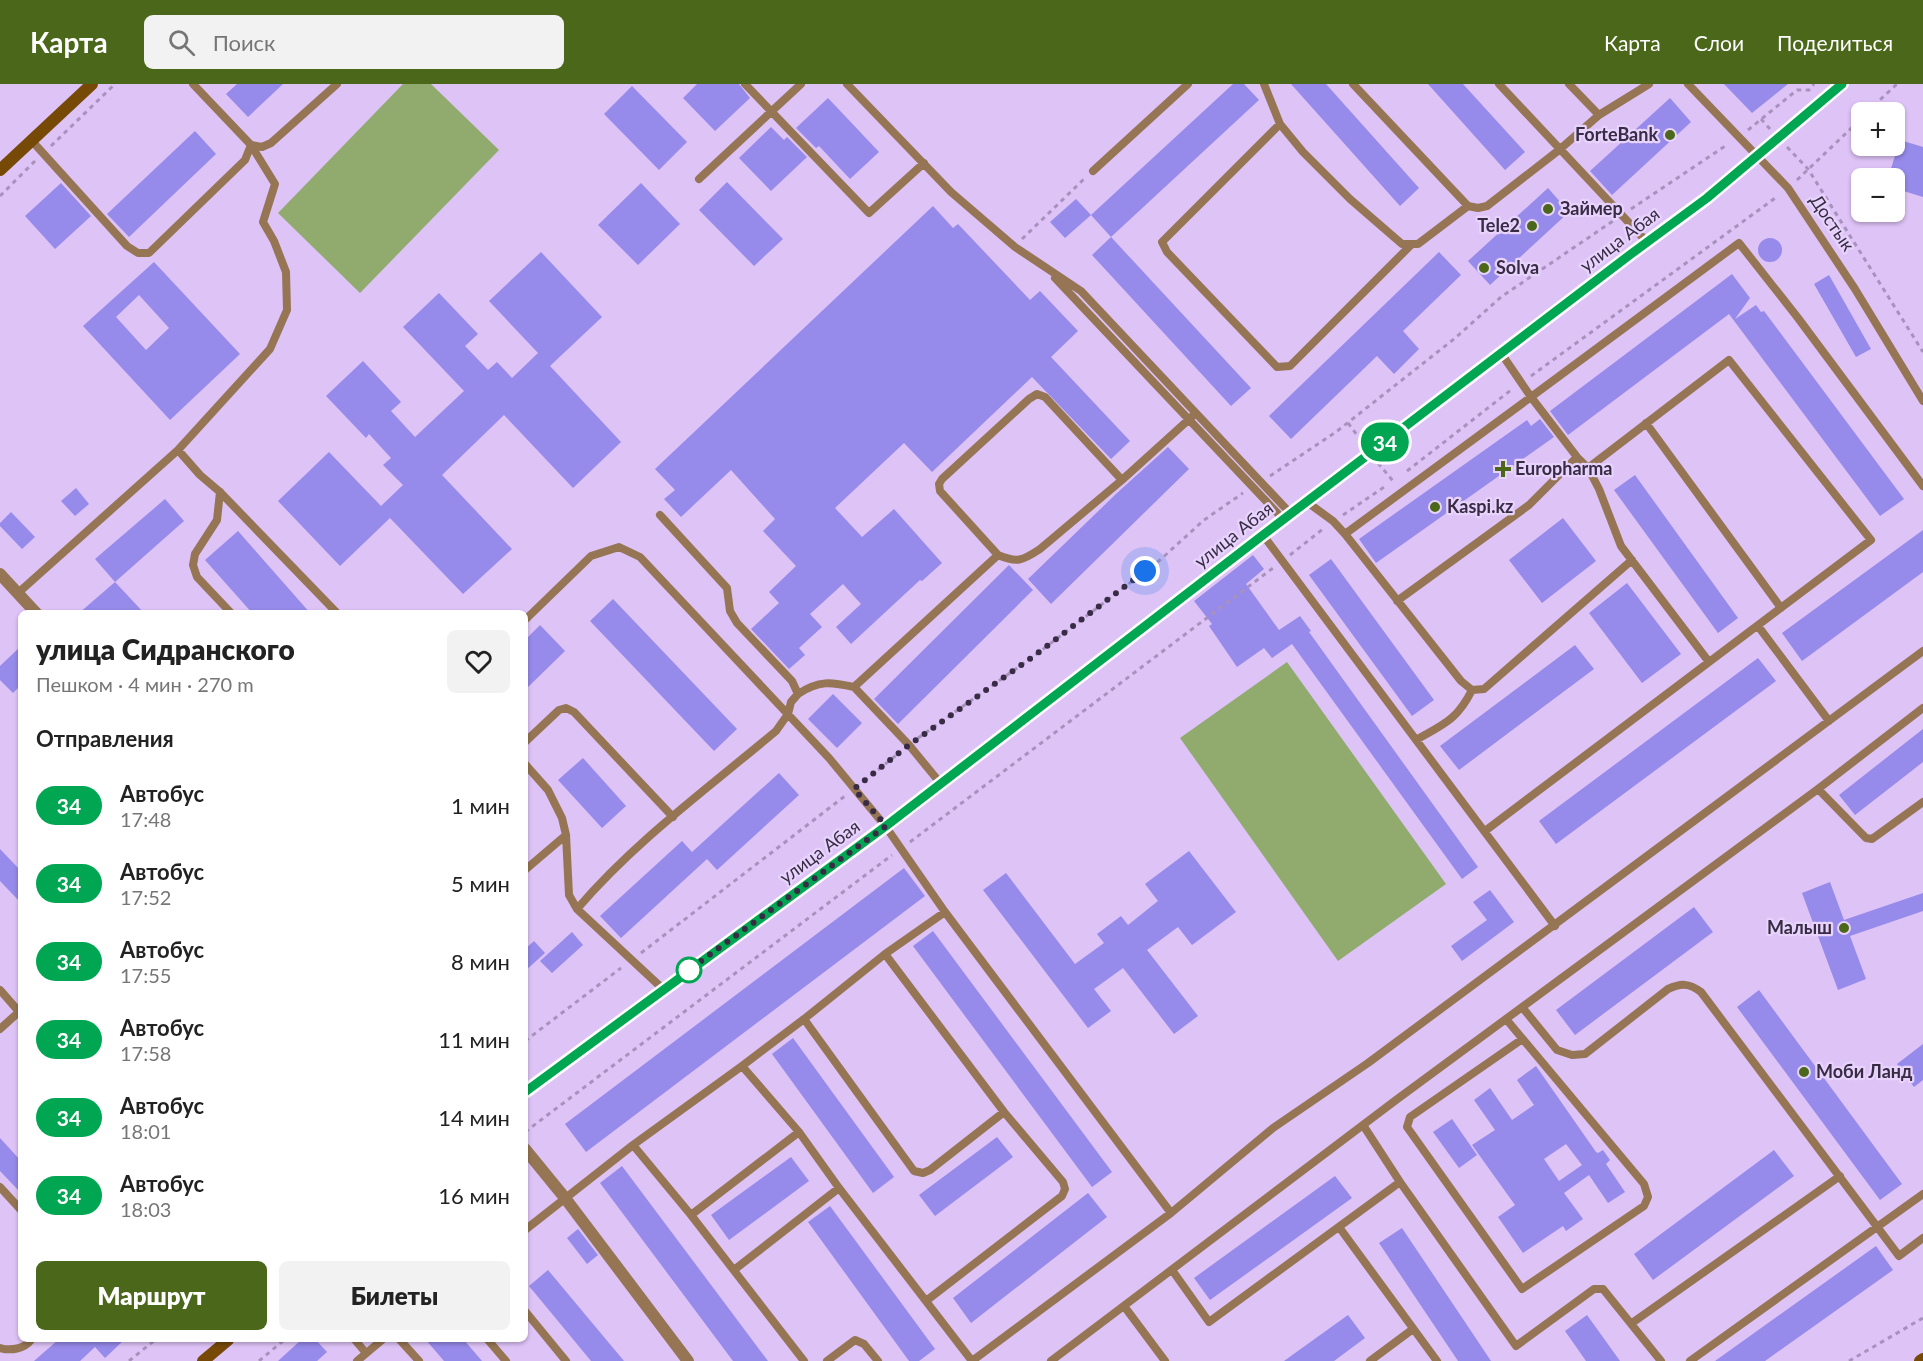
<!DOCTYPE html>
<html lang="ru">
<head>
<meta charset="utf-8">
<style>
	:root { --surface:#fff; --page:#f2f2f2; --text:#222; --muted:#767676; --accent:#4a671a }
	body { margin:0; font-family:Lato,sans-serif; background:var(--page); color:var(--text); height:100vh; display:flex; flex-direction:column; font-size:22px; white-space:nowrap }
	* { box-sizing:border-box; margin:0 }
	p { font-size:20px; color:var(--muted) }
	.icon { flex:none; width:33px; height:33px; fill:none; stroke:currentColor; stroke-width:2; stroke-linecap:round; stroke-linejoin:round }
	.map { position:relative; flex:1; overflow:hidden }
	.side { position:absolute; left:18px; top:526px; width:510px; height:732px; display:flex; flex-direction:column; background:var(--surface); border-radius:9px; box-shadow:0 2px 4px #0004 }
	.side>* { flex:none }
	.badge { padding:0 12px; border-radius:20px; font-size:21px; line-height:39px }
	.buttons { position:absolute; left:1851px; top:18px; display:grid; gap:12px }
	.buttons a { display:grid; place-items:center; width:54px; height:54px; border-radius:9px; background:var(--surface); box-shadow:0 2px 4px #0004; font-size:30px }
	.you { position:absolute; width:30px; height:30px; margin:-15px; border:4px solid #fff; border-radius:50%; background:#1a73e8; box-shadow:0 0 0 9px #1a73e833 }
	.map>.badge { position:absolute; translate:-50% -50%; box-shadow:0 0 0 3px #fff }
	h2 { padding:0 18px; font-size:22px; line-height:54px }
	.round { display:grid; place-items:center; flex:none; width:63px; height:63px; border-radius:9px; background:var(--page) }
	.overview { display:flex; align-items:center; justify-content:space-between; height:102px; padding:0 18px }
	h1 { font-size:28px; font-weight:800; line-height:45px }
	.cta { display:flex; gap:12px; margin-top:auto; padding:12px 18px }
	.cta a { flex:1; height:69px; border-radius:9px; background:var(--accent); color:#fff; font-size:24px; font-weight:800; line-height:69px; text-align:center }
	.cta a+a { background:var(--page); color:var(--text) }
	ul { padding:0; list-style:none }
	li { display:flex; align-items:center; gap:18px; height:78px; padding:0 18px }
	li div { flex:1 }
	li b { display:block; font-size:22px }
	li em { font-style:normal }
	li .badge { min-width:66px; font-weight:700; text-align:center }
	header { display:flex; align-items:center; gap:36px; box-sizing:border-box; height:84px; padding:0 30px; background:var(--accent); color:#fff }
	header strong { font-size:28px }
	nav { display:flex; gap:33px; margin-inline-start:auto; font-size:21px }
	.search { width:420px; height:54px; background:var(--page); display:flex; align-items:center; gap:15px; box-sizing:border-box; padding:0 21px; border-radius:9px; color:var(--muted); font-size:22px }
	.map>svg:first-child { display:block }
	.green { fill:#90ab6d }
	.building { fill:#968aea; fill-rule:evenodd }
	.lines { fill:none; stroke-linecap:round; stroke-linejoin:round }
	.path { stroke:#a892bd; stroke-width:3; stroke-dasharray:4.5 4.5; stroke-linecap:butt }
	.lane { stroke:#957553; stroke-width:8 }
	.street { stroke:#957553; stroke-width:12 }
	.secondary { stroke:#764907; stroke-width:12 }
	.line-casing { stroke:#fff; stroke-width:14 }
	.line { stroke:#00a651; stroke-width:9 }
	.walk { stroke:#382b44; stroke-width:6; stroke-dasharray:0 10.8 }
	.poi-dot { fill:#4a671a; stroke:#e7d3fb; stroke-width:2 }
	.stop-dot { fill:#fff; stroke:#00a651; stroke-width:3 }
	.labels { text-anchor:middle; stroke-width:4.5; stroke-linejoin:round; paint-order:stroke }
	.poi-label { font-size:18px; font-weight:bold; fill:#382b44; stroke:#e7d3fb; text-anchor:start }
	.street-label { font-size:18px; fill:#382b44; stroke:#e7d3fb }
</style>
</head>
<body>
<header>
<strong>Карта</strong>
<div class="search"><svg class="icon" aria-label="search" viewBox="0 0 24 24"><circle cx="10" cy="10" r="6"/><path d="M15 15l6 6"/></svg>Поиск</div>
<nav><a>Карта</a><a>Слои</a><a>Поделиться</a></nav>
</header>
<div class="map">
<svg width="1923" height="1277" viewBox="0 0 1923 1277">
	<rect width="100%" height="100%" fill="#dec3f7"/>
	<path class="green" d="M 403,0 L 431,0 L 499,66 L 360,209 L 278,129 Z
		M 1287,578 L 1446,800 L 1338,877 L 1180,654 Z"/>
	<path class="building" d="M 237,0 L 283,0 L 248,33 L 226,10 Z
		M 697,0 L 739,0 L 750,14 L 715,47 L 683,14 Z
		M 1233,0 L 1244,0 L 1259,16 L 1111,153 L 1091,131 Z
		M 1291,0 L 1326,0 L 1419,104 L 1400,122 Z
		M 1428,0 L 1463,0 L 1525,68 L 1505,86 Z
		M 1724,0 L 1788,0 L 1752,29 Z
		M 632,2 L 687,58 L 659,86 L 604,30 Z
		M 828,14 L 879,68 L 850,95 L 819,62 L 816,64 L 796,44 Z
		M 1670,14 L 1691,38 L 1612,111 L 1590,87 Z
		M 771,43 L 784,56 L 787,53 L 807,73 L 771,107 L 739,74 Z
		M 195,47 L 216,70 L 129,153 L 107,130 Z
		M 1900,56 L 1923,63 L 1923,113 L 1894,104 L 1894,94 L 1888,94 Z
		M 727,98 L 783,155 L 754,182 L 699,126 Z
		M 61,99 L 91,132 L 55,165 L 25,132 Z
		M 641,99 L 680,140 L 638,181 L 598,141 Z
		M 1548,104 L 1569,128 L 1490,201 L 1468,177 Z
		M 1076,115 L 1091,131 L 1065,154 L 1050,138 Z
		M 933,122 L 953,144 L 958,140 L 1030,216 L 1040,207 L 1078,247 L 1051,273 L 1130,357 L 1111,375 L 1032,293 L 932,388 L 904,359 L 835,424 L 862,453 L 894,425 L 942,479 L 922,497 L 920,496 L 851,560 L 836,543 L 861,520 L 843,500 L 810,530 L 822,543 L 799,564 L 805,571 L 789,585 L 751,545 L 779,519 L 769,508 L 796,482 L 763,447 L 775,435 L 731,386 L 681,433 L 664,415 L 675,406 L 655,385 Z
		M 1111,153 L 1251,304 L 1231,322 L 1092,171 Z
		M1758 166a12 12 0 1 1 24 0a12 12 0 1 1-24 0Z
		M 541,168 L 602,233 L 550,282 L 621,358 L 573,404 L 504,331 L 442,391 L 512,465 L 463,510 L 390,434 L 340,482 L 278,417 L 329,368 L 381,422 L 403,401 L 383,381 L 391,374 L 369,350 L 366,354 L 326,312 L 363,277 L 401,318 L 391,327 L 415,353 L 464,307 L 403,243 L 439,209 L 478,250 L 465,262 L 488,286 L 497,278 L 512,294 L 538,269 L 489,217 Z
		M 1439,168 L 1461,191 L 1403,247 L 1419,265 L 1394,290 L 1377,272 L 1291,355 L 1269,332 Z
		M 154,178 L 240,270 L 170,336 L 83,242 ZM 139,211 L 169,244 L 146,266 L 116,233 Z
		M 1732,190 L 1750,214 L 1735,235 L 1756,221 L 1761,228 L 1764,227 L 1904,415 L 1880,432 L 1729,230 L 1568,351 L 1550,327 Z
		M 1829,191 L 1871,265 L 1856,273 L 1814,200 Z
		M 1540,335 L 1554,353 L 1376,479 L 1359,455 L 1527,336 L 1531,342 Z
		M 1168,363 L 1189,385 L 1051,520 L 1028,495 L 1117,409 Z
		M 1635,391 L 1738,534 L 1718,549 L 1614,406 Z
		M 76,404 L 89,420 L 75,432 L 61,417 Z
		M 165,415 L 184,437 L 115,498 L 95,475 Z
		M 11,428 L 35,453 L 22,465 L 0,442 L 0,439 Z
		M 1563,434 L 1596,477 L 1542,519 L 1509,476 Z
		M 1923,446 L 1923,488 L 1802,577 L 1782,549 Z
		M 238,447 L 311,530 L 253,530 L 205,476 Z
		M 1253,471 L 1264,485 L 1246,500 L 1279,546 L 1300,532 L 1311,547 L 1309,548 L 1478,783 L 1462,795 L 1292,560 L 1272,574 L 1264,564 L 1237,583 L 1209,542 L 1212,540 L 1194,517 Z
		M 1331,475 L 1434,616 L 1412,632 L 1309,491 Z
		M 1009,481 L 1033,506 L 898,640 L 874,615 Z
		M 115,498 L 145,530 L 78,530 Z
		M 1627,499 L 1681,570 L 1642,599 L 1589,529 Z
		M 613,515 L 737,645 L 714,667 L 590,537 Z
		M 540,541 L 565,567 L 525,606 L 525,556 Z
		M 1575,561 L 1594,585 L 1459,686 L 1440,662 Z
		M 21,562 L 21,601 L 13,609 L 0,596 L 0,582 Z
		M 1758,574 L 1776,597 L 1556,760 L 1539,737 Z
		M 833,610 L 862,639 L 837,664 L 808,635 Z
		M 1923,645 L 1923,678 L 1855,731 L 1839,711 Z
		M 583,674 L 626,722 L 602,744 L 558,696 Z
		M 779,689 L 799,711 L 717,786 L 707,775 L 621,854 L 600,832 L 682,757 L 692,768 Z
		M 0,765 L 21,787 L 21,819 L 0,797 Z
		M 1189,767 L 1236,828 L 1192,861 L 1178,843 L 1147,866 L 1198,932 L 1174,950 L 1123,884 L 1094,905 L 1111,927 L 1088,944 L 983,806 L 1006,789 L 1075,880 L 1104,859 L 1097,850 L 1121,832 L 1128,841 L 1158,817 L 1145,800 Z
		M 904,784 L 925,812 L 586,1068 L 565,1040 Z
		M 1830,798 L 1844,836 L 1923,809 L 1923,827 L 1850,852 L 1866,895 L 1838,906 L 1802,809 Z
		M 1490,806 L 1514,838 L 1462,877 L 1451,862 L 1487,836 L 1473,818 Z
		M 1694,823 L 1713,848 L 1575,951 L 1556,926 Z
		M 933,847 L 1112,1088 L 1092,1103 L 913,862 Z
		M 572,848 L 583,861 L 552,889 L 540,877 Z
		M 534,857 L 545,869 L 525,887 L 525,865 Z
		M 1759,906 L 1902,1100 L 1880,1116 L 1737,923 Z
		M 793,954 L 894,1093 L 873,1109 L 772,970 Z
		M 1923,960 L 1923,996 L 1914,1003 L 1897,980 Z
		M 1536,982 L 1596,1068 L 1598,1069 L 1603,1066 L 1610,1076 L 1606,1080 L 1625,1108 L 1608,1119 L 1589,1091 L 1564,1109 L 1583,1135 L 1566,1147 L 1563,1142 L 1523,1169 L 1498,1133 L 1515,1121 L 1472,1061 L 1495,1046 L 1474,1016 L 1490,1004 L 1512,1036 L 1534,1021 L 1517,996 ZM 1566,1060 L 1582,1081 L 1559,1097 L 1544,1075 Z
		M 1452,1035 L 1477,1071 L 1459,1084 L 1433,1048 Z
		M 997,1053 L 1013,1073 L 935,1132 L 919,1111 Z
		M 0,1054 L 21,1077 L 21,1109 L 0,1087 Z
		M 1774,1066 L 1794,1092 L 1653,1196 L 1634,1170 Z
		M 791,1073 L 809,1097 L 729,1156 L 711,1131 Z
		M 622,1082 L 768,1277 L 733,1277 L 600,1099 Z
		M 1335,1092 L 1352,1114 L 1210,1216 L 1194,1194 Z
		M 1088,1109 L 1107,1133 L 971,1239 L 953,1214 Z
		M 830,1122 L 935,1265 L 919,1277 L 909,1277 L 808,1138 Z
		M 1402,1144 L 1479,1259 L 1491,1277 L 1458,1277 L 1379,1159 Z
		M 578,1145 L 598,1171 L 587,1180 L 567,1154 Z
		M 1876,1162 L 1893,1186 L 1765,1277 L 1715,1277 Z
		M 548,1186 L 624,1277 L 591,1277 L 529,1202 Z
		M 1348,1231 L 1365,1254 L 1334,1277 L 1284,1277 Z
		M 1587,1231 L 1620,1277 L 1586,1277 L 1565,1247 Z
		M 58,1256 L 124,1256 L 105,1274 L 95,1263 L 80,1277 L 34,1277 Z
		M 301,1256 L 316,1256 L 327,1268 L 317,1277 L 278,1277 Z
		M 426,1256 L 464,1256 L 482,1277 L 444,1277 Z"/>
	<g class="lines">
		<path class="path" d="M 1867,28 L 1897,0
			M 1761,35 L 1770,45
			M 1748,46 L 1797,6 L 1809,6 L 1814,0
			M 51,62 L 115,0
			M 1787,63 L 1808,85 L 1923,268
			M 1797,96 L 1862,34
			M 0,112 L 35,77
			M 1631,125 L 1728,60
			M 1022,155 L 1084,95
			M 1531,292 L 1778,112
			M 1348,339 L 1363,359
			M 1378,379 L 1393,397 L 1395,396
			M 1407,387 L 1511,306
			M 1270,392 L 1336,348 L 1454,255 L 1501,213 L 1613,137
			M 1343,431 L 1387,401
			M 1290,471 L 1323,445
			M 918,654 L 1034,572 L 1160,476 L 1204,436 L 1243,409
			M 864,697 L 899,669
			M 910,758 L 1273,484
			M 641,869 L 845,712
			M 525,957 L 621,884
			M 525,1048 L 892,771
			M 129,1277 L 155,1256
			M 259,1277 L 284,1256
			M 1849,1277 L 1923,1234"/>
		<path class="lane" d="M 193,0 L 251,61 L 262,63 L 271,59 L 337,0
			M 745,0 L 869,129 L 924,79
			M 847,0 L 951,108 L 1015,163 L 1081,207 L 1291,430
			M 1264,0 L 1280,40 L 1303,68 L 1350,115 L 1402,160 L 1418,160 L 1468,122
			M 1353,0 L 1468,122 L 1478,124 L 1487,122 L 1559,66 L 1599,31 L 1649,0
			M 1499,0 L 1647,158
			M 1569,0 L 1599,31
			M 1688,0 L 1788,104 L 1855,205 L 1923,317
			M 1280,40 L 1162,158 L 1167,168 L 1277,283 L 1290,282 L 1411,161
			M 32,57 L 127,162 L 138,169 L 149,169 L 245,76 L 251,61 L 275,100 L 263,138 L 274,157 L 286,188 L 287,226 L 270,265 L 178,366
			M 1093,87 L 1188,0
			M 699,95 L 801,0
			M 1055,194 L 1283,435
			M 1501,269 L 1531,313 L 1739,159 L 1798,234 L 1923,402
			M 1646,339 L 1781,524
			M 220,408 L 217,436 L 195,470 L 193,481 L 197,493 L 232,530
			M 1307,418 L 1333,437 L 1345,450 L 1531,313 L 1577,373 L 1588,384 L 1599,405 L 1621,462 L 1709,578
			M 1345,450 L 1461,597 L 1472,606 L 1484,605 L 1632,476
			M 1263,451 L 1555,842
			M 998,471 L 940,407 L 939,400 L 942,395 L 1029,315 L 1037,310 L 1045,313 L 1122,396
			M 18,509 L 178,366 L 200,391 L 220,408 L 338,530
			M 1397,517 L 1529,421 L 1577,373
			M 525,536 L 591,472 L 619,463 L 640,473 L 829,674 L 886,743 L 945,828 L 1171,1129
			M 1758,542 L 1829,637
			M 854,603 L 909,661 L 941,700
			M 798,610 C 819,596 831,598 854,603 L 998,471 C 1017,479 1022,477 1040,465 L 1122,396 L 1196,329
			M 1416,656 C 1444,640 1457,636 1472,606
			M 525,658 L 559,626 L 566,624 L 574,628 L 673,733
			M 525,680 L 548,706 L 562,734 L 566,751 L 569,811 L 577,825 L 663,905
			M 1818,705 L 1866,754 L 1872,755 L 1923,718
			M 1485,747 L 1871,456 L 1729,276 L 1588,384
			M 525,786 L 566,751
			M 577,825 C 634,758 708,704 776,647 L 788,630 L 791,618 L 798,610 L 792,597 L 737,539 L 730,527 L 727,504 L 660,431
			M 885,870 L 1004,1028 L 1063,1098 L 1065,1105 L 1062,1112 L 926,1217
			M 0,906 L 21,930
			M 1522,923 L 1557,966 L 1572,971 L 1585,970 L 1668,905 C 1681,899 1689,899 1701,908 L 1899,1172 L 1923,1154
			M 804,935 L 914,1087 L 923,1089 L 930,1086 L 1004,1028
			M 1506,935 L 1644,1100 L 1648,1113 L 1644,1122 L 1522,1205 L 1407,1043 L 1410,1033 L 1521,956
			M 0,945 L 21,926
			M 742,982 L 799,1048 L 839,1104 L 972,1277
			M 1363,1041 L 1400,1098 L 1516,1262 L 1594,1205 L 1603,1205 L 1661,1277
			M 633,1061 L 691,1131 L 804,1277
			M 0,1103 L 21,1126
			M 691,1131 L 799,1048
			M 1339,1143 L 1437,1277
			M 525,1146 L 633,1061 L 742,982 L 804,935 L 885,870 L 945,828
			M 734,1186 L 839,1104
			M 1172,1186 L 1209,1238 L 1400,1098
			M 1124,1222 L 1165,1277
			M 525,1227 L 566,1277
			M 1632,1239 L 1840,1092
			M 355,1256 L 366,1269
			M 400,1256 L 419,1277
			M 488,1256 L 506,1277
			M 0,1264 C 11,1267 24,1265 31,1256
			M 357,1277 L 382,1256
			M 827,1277 L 855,1256 L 864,1260 L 878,1277
			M 972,1277 L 1171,1129 L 1273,1044 L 1368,979 L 1923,567
			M 1051,1277 L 1396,1016 L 1818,705 L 1923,624
			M 1370,1277 L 1413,1245
			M 1690,1277 L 1923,1110"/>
		<path class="street" d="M 0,490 L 37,530
			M 525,1065 L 565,1114 L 688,1277"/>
		<path class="secondary" d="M 0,86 L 92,0
			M 525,1008 L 886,743 L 1263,451 L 1631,170 L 1707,114 L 1842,0
			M 203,1277 L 228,1256
			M 1920,1277 L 1923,1275"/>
	</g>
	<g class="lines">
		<g class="line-casing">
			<path id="line" d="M 525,1008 L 886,742 L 1263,451 L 1631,170 L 1707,114 L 1842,0"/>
		</g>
		<use href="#line" class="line"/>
		<path class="walk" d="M 689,886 L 682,891 L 886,742 L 854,705 L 909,661 L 1034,572 L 1145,487"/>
	</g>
	<g class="poi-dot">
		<circle cx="1670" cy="51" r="6"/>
		<circle cx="1548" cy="125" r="6"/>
		<circle cx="1532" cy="142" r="6"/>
		<circle cx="1484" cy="184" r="6"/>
		<path d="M1500 376h6v6h6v6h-6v6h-6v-6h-6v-6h6z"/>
		<circle cx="1435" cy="423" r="6"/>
		<circle cx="1844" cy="844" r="6"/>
		<circle cx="1804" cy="988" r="6"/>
	</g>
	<circle class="stop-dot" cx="689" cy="886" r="12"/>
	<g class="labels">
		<g class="poi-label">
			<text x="1658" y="57" text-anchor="end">ForteBank</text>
			<text x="1560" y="131">Займер</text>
			<text x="1520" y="148" text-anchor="end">Tele2</text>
			<text x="1496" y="190">Solva</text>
			<text x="1515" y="391">Europharma</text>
			<text x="1447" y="429">Kaspi.kz</text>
			<text x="1832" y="850" text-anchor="end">Малыш</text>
			<text x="1816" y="994">Моби Ланд</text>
		</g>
		<g class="street-label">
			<text transform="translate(1832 139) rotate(56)" y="6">Достык</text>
			<text transform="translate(1620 156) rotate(-37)" y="6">улица Абая</text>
			<text transform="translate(1234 451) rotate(-38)" y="6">улица Абая</text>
			<text transform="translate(820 768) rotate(-36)" y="6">улица Абая</text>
		</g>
	</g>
</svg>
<div class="buttons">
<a>+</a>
<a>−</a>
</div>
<div class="you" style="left:1145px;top:487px"></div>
<b class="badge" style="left:1385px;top:358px;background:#00a651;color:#fff">34</b>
<section class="side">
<div class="overview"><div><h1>улица Сидранского</h1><p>Пешком · 4 мин · 270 m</p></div><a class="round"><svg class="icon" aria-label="heart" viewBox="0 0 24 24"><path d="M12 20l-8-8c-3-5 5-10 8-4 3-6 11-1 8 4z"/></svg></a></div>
<h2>Отправления</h2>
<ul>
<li><span class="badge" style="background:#00a651;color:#fff">34</span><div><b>Автобус</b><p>17:48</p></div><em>1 мин</em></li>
<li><span class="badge" style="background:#00a651;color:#fff">34</span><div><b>Автобус</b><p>17:52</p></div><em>5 мин</em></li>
<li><span class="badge" style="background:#00a651;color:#fff">34</span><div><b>Автобус</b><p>17:55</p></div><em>8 мин</em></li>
<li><span class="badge" style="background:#00a651;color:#fff">34</span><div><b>Автобус</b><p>17:58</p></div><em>11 мин</em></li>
<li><span class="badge" style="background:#00a651;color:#fff">34</span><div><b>Автобус</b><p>18:01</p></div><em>14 мин</em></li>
<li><span class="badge" style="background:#00a651;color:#fff">34</span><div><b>Автобус</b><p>18:03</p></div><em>16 мин</em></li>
</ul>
<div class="cta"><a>Маршрут</a><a>Билеты</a></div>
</section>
</div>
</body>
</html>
